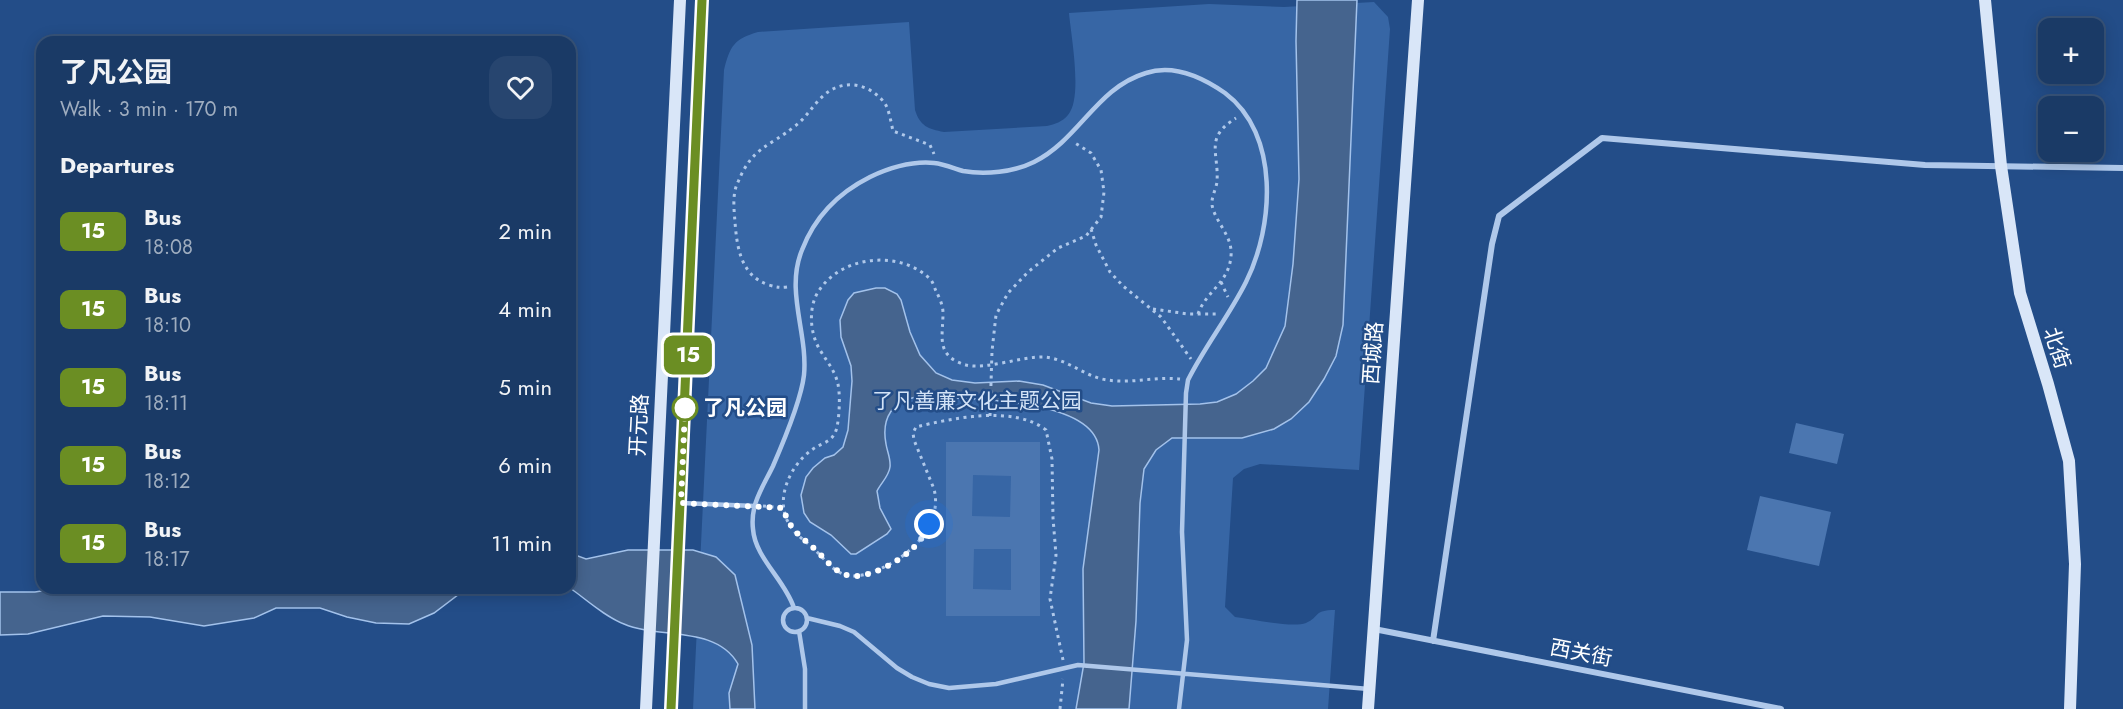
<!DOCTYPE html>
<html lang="en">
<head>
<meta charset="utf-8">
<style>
	:root { --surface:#1a3a66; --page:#27456f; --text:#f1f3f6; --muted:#9fadbf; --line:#38547a }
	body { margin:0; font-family:Jost,"Noto Sans SC",sans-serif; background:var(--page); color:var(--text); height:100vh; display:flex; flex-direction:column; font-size:22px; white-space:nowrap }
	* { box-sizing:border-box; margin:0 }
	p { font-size:20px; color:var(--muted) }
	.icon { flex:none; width:33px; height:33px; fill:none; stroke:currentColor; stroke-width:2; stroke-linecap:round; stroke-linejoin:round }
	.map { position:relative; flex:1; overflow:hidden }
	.side { position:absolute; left:36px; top:36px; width:540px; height:558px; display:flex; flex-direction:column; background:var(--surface); border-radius:18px; box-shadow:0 3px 15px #0003,0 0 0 2px var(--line) }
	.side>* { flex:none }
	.badge { padding:0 12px; border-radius:9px; font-size:21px; line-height:39px }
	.buttons { position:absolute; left:2038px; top:18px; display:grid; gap:12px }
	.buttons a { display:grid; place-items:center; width:66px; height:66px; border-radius:12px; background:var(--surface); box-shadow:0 3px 15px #0003,0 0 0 2px var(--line); font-size:30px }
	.you { position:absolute; width:30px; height:30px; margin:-15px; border:4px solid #fff; border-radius:50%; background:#1a73e8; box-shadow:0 0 0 9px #1a73e833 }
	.map>.badge { position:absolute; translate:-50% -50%; box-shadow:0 0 0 3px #fff }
	h2 { padding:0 24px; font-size:22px; line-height:54px }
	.round { display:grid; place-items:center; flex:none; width:63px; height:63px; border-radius:18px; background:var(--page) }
	.head { display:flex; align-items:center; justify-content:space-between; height:102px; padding:0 24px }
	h1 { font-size:28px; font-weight:700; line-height:45px }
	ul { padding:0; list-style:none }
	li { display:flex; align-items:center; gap:18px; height:78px; padding:0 24px }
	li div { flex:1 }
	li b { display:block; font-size:22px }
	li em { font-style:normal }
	li .badge { min-width:66px; font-weight:700; text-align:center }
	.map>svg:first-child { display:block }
	.green { fill:#3766a5 }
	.water { fill:#45648e; stroke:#a3c2eb; stroke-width:1.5 }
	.building { fill:#4b76b0; fill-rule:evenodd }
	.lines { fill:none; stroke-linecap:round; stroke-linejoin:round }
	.path { stroke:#afc8ea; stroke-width:3; stroke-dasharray:3 4.5; stroke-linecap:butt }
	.lane { stroke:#afc8ea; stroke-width:4.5 }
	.street { stroke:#afc8ea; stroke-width:6 }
	.secondary { stroke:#d9e6f8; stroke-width:12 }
	.line-casing { stroke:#fff; stroke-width:14 }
	.line { stroke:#6b8e23; stroke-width:9 }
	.walk { stroke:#fff; stroke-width:6; stroke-dasharray:0 10.8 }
	.stop-dot { fill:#fff; stroke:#6b8e23; stroke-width:3 }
	.labels { text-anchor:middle; stroke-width:5; stroke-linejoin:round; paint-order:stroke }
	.street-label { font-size:21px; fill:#fff; stroke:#234d88 }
	.park-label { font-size:21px; fill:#d3e3f7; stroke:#234d88 }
	.stop-label { font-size:21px; font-weight:bold; fill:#fff; stroke:#234d88; text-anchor:start }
</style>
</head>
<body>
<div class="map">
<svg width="2123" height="709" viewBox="0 0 2123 709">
	<rect width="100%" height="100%" fill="#234d88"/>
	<path class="green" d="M 1374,2 L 1388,17 L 1390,29 L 1359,470 L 1260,464 L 1244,469 L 1233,478 L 1225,607 L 1235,617 C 1251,619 1292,628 1306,623 C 1320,617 1313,610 1335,610 L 1328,709 L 693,709 L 724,70 C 730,46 734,39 758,32 L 909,22 L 915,110 C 920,126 928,129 944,132 L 1047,126 C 1055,124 1062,122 1068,115 C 1083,98 1071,36 1069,13 L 1209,4 L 1284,7 Z"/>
	<path class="water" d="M 1297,0 L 1357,0 L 1343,325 L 1336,356 L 1324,379 L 1309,402 L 1291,419 L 1274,429 L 1242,438 L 1172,438 L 1156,450 L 1144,469 L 1140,503 L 1136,621 L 1129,709 L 1076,709 L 1084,663 L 1083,569 L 1099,450 C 1096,395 957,399 919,397 C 893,399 881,418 886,444 C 887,451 891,459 890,467 C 889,476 881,483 877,491 L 880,508 L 891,529 L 887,534 L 856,554 L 851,554 L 831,535 L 810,522 L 804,513 L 801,495 L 806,477 L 813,468 L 825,458 L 834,455 L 843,447 L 848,430 L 852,381 L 851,366 L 841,337 L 840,320 L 848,300 L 854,293 L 876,288 L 885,288 L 897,294 L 901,300 L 910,332 L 920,355 L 936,373 L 952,380 L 975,383 L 1019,381 L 1043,385 L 1091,403 L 1112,406 L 1200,404 L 1217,402 L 1236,394 L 1253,381 L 1266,368 L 1285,326 L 1293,264 L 1299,179 L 1296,41 Z
		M 628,550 L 693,550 L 716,557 L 735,575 L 752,645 L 755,709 L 730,709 L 729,693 L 738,664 C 716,625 658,639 624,624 C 604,616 587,600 570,588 L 570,553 L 586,559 Z
		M 60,588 L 467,588 L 434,613 L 409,624 L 376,623 L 347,617 L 320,608 L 276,608 L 254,618 L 204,626 L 150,617 L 103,616 L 28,634 L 0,635 L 0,592 L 35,592 Z"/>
	<path class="building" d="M 1796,423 L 1844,434 L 1837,464 L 1789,453 Z
		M 946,442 L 1040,442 L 1040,616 L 946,616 ZM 973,475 L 1011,476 L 1010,517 L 972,516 ZM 974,549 L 1011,549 L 1011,590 L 973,589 Z
		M 1760,496 L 1831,512 L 1819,566 L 1747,550 Z"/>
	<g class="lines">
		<path class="path" d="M 1091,229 L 1096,245 L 1110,272 L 1123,286 L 1161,317 L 1191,359
			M 1221,282 L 1228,297
			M 787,287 C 780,288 776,287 769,285 C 741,276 737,248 735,222 C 734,209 732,194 738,182 C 753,146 768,148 795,126 C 806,118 813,105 823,96 C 841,79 867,82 883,101 C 889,107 891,123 893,131 L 930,145 L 934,154
			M 1153,309 L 1188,314 L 1218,314
			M 1198,314 C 1206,291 1229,283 1231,256 C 1233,236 1215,222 1212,205 C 1211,198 1216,189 1217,182 C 1219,152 1204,138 1236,118
			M 990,416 L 992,351 L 996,315 L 1008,293 L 1028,272 L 1058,248 L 1086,236 L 1101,217 L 1104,192 L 1101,170 L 1091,153 L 1075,143
			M 763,506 L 783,508
			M 1063,660 L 1050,599 L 1056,555 L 1053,518 L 1052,459 L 1046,430 C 1014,405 953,418 916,427 L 913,433 L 914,440 L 934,489 C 943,524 911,555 882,568 C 871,573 858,578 846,575 C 832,571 824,558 814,549 C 805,540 793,534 788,522 C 775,497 791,464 813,449 C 821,443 830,443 835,433 C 839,425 840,401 839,392 C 838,374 829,365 820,350 C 810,334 808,308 818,292 C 841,255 899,250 929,278 C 933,281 934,287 936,291 C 939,297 943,305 943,313 C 943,337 935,356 966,365 C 987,370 1021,356 1045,357 C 1066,359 1082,374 1102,379 C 1130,385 1154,376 1180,379
			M 1060,709 L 1063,679"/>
		<path class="lane" d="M 681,503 L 755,506
			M 794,608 C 785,580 755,558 753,529 C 750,504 763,487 773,466 C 783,443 801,401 804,375 C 808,333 785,291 802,250 C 815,216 838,193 870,177 C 889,168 913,161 934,163 C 944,164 953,168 963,171 C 985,175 1014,172 1034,162 C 1080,139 1096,88 1146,73 C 1173,64 1202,77 1225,93 C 1280,134 1274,226 1246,282 C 1229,316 1205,346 1188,380 L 1186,393 L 1182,532 L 1187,640 L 1179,709
			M783 620a12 12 0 1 1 24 0a12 12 0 1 1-24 0Z
			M 807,618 L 840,626 L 854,632 L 897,668 L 912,677 L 929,684 L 949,688 L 996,684 L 1078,665 L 1369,689
			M 799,631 L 805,669 L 805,709"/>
		<path class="street" d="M 1374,629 L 1781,709
			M 1433,641 L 1492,244 L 1499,216 L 1602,138 L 1925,165 L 2123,168"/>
		<path class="secondary" d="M 1985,0 L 2001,166 L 2020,293 L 2048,384 L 2069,461 L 2075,564 L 2070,709
			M 646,709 L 680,0
			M 671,709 L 702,0
			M 1368,709 L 1418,0"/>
	</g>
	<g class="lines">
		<g class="line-casing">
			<path id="line" d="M 671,709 L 702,0"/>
		</g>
		<use href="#line" class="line"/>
		<path class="walk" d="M 685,408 L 681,503 L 783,508 C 790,530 799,535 816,550 C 825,559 832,569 844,574 C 863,583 901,561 914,547 C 921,541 925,533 929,524"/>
	</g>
	<circle class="stop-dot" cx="685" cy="408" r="12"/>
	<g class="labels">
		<g class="street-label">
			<text transform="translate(2057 348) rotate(72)" y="7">北街</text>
			<text transform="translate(1373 353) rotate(-86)" y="7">西城路</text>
			<text transform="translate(639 425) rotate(-87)" y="7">开元路</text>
			<text transform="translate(1581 653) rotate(11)" y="7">西关街</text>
		</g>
		<g class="park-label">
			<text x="977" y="408">了凡善廉文化主题公园</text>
		</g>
		<g class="stop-label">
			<text x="703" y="415">了凡公园</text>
		</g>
	</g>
</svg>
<div class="buttons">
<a>+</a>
<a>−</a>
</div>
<div class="you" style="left:929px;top:524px"></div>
<b class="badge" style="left:688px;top:355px;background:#6b8e23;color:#fff">15</b>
<section class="side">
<div class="head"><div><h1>了凡公园</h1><p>Walk · 3 min · 170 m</p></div><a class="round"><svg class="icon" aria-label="heart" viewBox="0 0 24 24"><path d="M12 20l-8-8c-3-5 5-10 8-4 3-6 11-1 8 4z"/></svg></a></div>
<h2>Departures</h2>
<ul>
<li><span class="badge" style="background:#6b8e23;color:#fff">15</span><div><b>Bus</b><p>18:08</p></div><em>2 min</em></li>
<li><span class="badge" style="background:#6b8e23;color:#fff">15</span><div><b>Bus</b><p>18:10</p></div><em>4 min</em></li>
<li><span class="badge" style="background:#6b8e23;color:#fff">15</span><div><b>Bus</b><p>18:11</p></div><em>5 min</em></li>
<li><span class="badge" style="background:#6b8e23;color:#fff">15</span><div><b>Bus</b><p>18:12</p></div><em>6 min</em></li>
<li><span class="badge" style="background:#6b8e23;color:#fff">15</span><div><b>Bus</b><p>18:17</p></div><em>11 min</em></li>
</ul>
</section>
</div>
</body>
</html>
